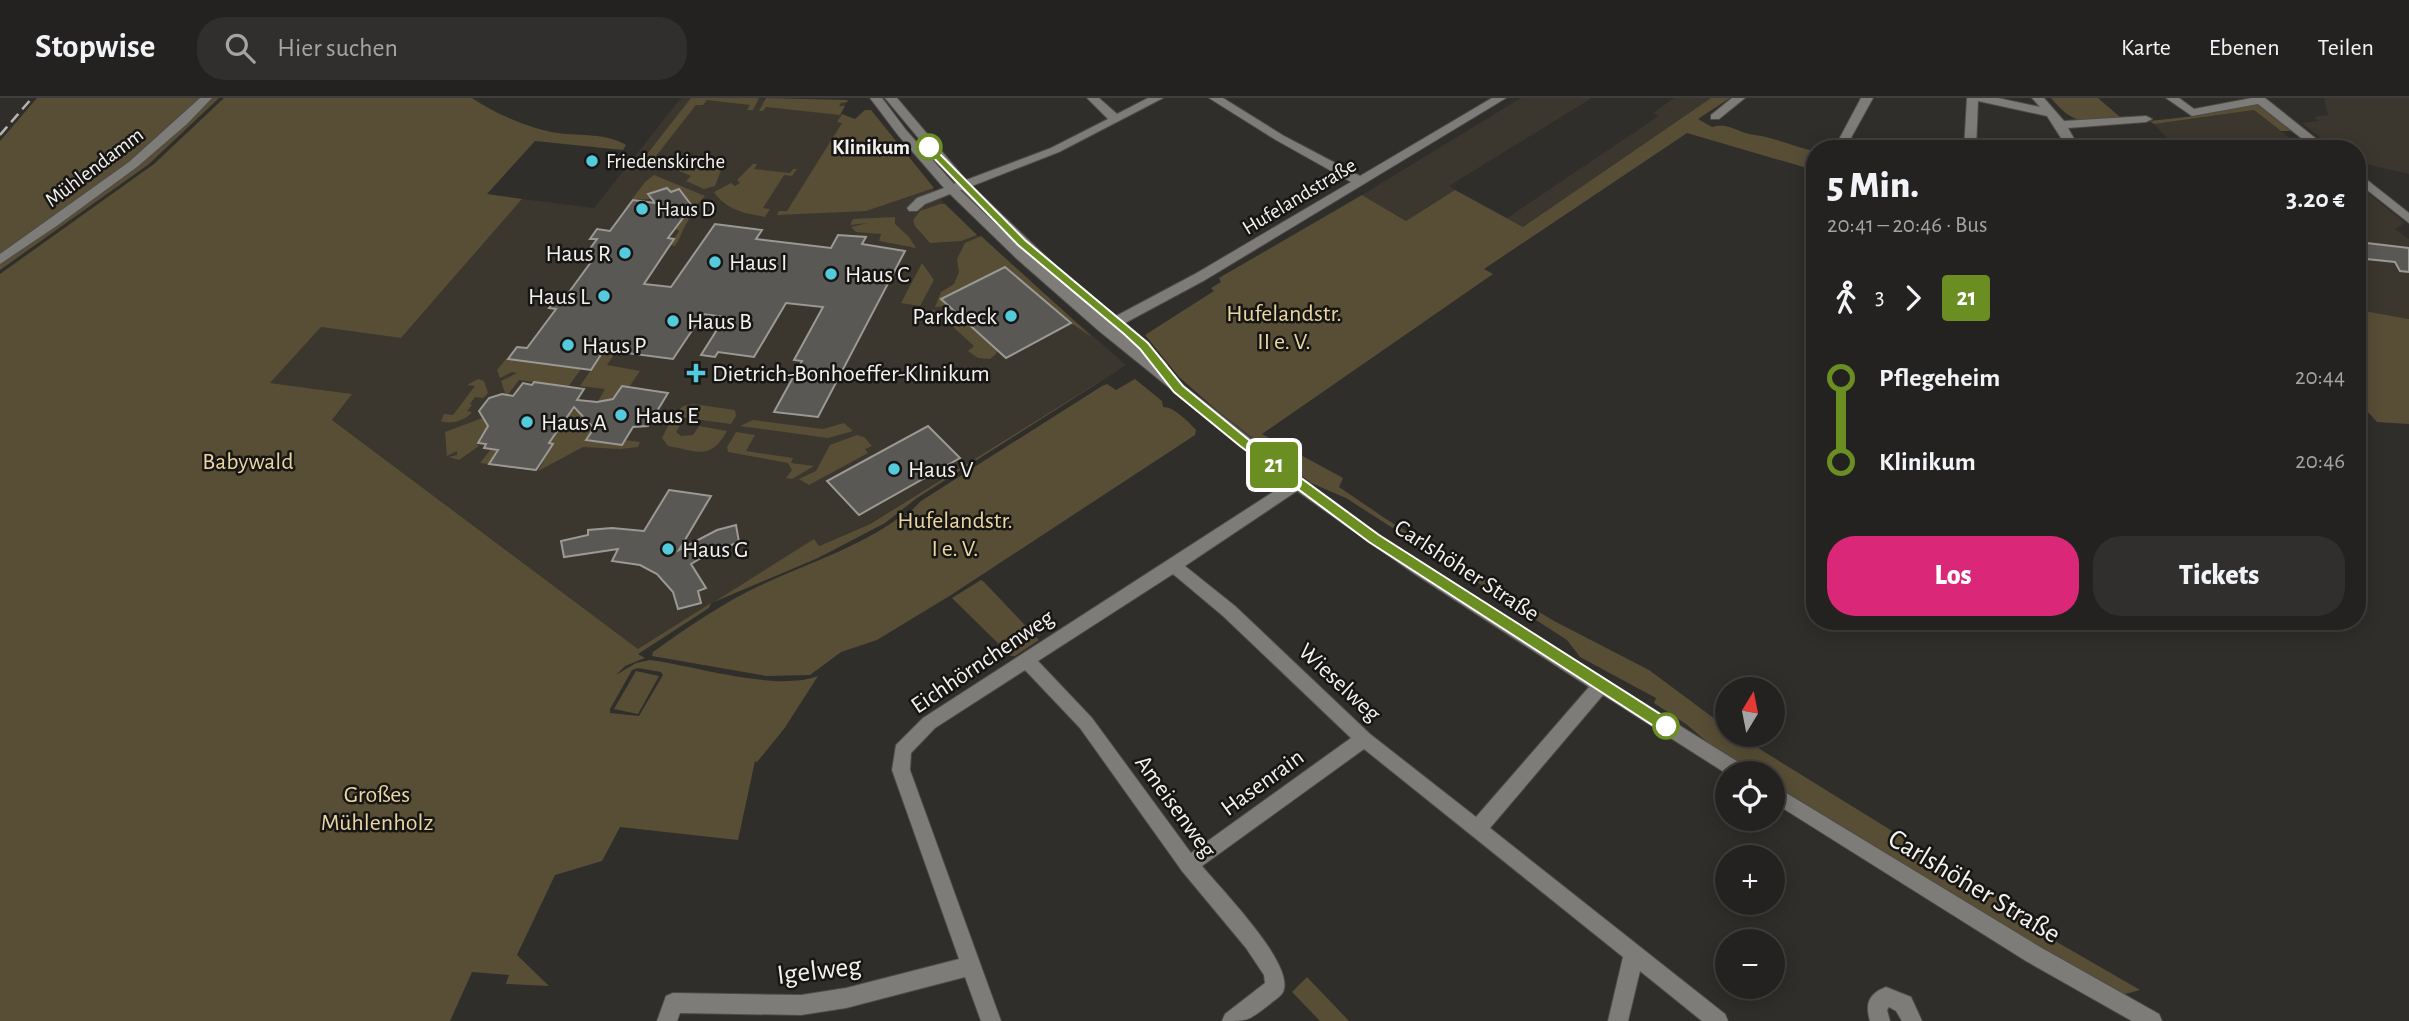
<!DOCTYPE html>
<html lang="de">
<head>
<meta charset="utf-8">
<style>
	:root { --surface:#242220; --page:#302f2d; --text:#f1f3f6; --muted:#a3a4a5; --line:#413f3e; --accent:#db2777 }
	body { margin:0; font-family:"Alegreya Sans",sans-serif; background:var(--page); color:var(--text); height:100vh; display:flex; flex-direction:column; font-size:26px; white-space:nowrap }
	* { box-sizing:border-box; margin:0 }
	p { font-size:23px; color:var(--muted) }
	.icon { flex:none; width:38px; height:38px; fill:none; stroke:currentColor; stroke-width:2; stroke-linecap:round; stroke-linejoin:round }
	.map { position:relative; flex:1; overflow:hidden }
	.details { position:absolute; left:1806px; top:42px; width:560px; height:490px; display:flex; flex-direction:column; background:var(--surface); border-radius:28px; box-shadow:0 4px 18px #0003,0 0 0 2px var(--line) }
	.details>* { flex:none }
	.badge { padding:0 14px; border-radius:5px; font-size:24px; line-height:46px }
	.needle { width:46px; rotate:10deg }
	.buttons { position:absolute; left:1715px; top:579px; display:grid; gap:14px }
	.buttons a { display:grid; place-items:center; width:70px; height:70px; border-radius:50%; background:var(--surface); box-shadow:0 4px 18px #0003,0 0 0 2px var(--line); font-size:35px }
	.map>.badge { position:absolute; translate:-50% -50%; box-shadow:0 0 0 4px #fff }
	.legs { display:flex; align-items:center; gap:10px; height:77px; padding:0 21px; font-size:23px }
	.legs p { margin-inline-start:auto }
	.headline { display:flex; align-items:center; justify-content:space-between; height:119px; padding:0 21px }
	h1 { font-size:38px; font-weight:800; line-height:52px }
	.primary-button { display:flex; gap:14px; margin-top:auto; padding:14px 21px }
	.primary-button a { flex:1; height:80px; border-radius:28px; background:var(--accent); color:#fff; font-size:28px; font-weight:800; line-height:80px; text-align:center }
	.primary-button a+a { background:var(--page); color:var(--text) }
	ul { padding:0 21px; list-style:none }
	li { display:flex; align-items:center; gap:24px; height:84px; font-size:26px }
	li i { display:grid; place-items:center; width:10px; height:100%; margin:0 9px; background:currentColor }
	li i::after { content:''; width:18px; height:18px; margin:-9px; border:5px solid; border-radius:50%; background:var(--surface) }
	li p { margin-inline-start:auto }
	li:first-child i { background:linear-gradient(#0000 50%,currentColor 0) }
	li:last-child i { background:linear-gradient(currentColor 50%,#0000 0) }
	header { display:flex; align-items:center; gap:42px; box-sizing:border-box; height:98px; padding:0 35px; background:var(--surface); border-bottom:2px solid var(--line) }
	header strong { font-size:33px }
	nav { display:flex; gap:38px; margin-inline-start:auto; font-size:24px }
	.search { width:490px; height:63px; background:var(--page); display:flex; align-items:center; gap:18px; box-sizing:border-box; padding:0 24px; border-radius:28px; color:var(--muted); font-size:26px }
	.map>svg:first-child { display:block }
	.built { fill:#3b372e }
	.green { fill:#584e36; fill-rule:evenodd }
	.building { fill:#595854; stroke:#9b9994; stroke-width:2 }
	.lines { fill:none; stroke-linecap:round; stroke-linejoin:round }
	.minor-casing { stroke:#4d4b48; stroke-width:2 }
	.minor { fill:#7e7c78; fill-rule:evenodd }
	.rail { stroke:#b6b4b1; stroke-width:2.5; stroke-dasharray:11 6; stroke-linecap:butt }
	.line-1 { fill:#6b8e23; stroke:#fff; stroke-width:2 }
	.stop-1-dot { fill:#fff; stroke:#6b8e23; stroke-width:3.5 }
	.poi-dot { fill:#54cadd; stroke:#171615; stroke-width:2.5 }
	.labels { text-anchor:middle; stroke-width:5; stroke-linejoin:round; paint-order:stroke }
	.far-stop-label { font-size:21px; font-weight:bold; fill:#f3f2ef; stroke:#171615; text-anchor:end }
	.far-poi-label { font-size:21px; fill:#f3f2ef; stroke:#171615; text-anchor:start }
	.far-street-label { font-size:21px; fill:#f3f2ef; stroke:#171615 }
	.poi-label { font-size:24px; fill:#f3f2ef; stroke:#171615; text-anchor:start }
	.park-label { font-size:24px; fill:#ebd5a1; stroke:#171615 }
	.street-label { font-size:24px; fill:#f3f2ef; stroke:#171615 }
	.near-street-label { font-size:28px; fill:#f3f2ef; stroke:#171615 }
</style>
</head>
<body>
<header>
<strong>Stopwise</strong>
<div class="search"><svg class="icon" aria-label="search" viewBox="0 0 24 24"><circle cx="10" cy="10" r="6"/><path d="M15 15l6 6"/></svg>Hier suchen</div>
<nav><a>Karte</a><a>Ebenen</a><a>Teilen</a></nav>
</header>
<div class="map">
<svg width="2409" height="923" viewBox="0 0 2409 923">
	<rect width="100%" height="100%" fill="#302e2b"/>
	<path class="built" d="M 681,0 L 847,2 L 838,24 L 874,17 L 945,106 L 977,137 L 1126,267 L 869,426 L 818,448 L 814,442 L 638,551 L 332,322 L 352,296 L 270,285 L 321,229 L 401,240 L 522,101 L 594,110 Z
		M 1521,0 L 1592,0 L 1449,88 L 1455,92 L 1406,123 L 1362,97 Z
		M 1674,0 L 1711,0 L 1523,129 L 1507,120 L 1659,18 L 1653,15 Z
		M 2324,0 L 2409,0 L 2409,76 L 2357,64 L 2357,51 L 2335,51 L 2302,25 L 2319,23 L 2314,19 L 2328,17 Z
		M 2254,12 L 2291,41 L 2286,42 L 2297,51 L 2177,51 L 2154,26 Z
		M 2357,86 L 2405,125 L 2395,131 L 2409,141 L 2409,221 L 2359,212 L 2360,215 L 2357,214 Z"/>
	<path class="green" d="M 37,0 L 202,0 L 131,63 L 0,159 L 0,43 Z
		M 210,0 L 219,0 L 149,66 L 0,172 L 0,166 L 115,84 Z
		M 224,0 L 472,0 C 495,16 529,30 557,35 C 580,38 607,35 626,47 L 623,52 L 535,43 L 487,96 L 522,101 L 401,240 L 321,229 L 270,285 L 352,296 L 332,322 L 638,551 L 711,505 L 709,510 L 638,556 L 645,560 L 625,568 L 616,577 L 636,565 L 650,562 C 695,568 777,594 818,578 L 784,631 L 757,664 L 755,663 L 738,742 L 620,729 L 602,763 L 555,777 L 517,857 L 549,888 L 506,886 L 509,877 L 472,874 L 450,923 L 0,923 L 0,176 L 154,66 ZM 638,570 L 661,574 L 663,577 L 639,618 L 610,615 L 610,611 L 632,572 Z
		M 691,0 L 759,0 L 753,12 L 747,12 L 750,7 L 707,2 L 703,7 L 696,7 L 656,58 L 660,59 L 645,66 L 644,60 Z
		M 766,0 L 847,2 L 848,4 L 841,5 L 839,8 L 845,8 L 840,17 L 766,9 L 763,13 L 759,13 Z
		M 1711,0 L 1730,0 L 1698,21 L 1712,29 C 1729,24 1738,35 1755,37 C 1776,40 1794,49 1815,53 L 1807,70 L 1687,35 L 1484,171 L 1493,176 L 1262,336 L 1343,380 L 1339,389 L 1386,421 L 1554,523 L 1649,572 L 1727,630 L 1727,637 L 1737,637 L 2052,832 L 2050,840 L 2140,892 L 2121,897 L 2101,889 L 1773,686 L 1773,676 L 1756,675 L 1712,648 L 1686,626 L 1654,605 L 1656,600 L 1580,559 L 1567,542 L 1346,400 L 1311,385 L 1219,314 L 1179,279 L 1145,237 L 1214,193 L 1211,190 L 1221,184 L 1219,180 L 1362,97 L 1406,123 L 1455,92 L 1523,129 Z
		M 2051,0 L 2098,0 L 2120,19 C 2084,22 2076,30 2051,0 Z
		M 2257,6 L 2291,33 L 2281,33 L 2254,12 L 2154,26 L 2150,23 L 2195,18 Z
		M 865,12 L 871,12 L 934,90 L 866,113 L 777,117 L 779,113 L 787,113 L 842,25 L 837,24 L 842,16 L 855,21 Z
		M 662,59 L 719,70 L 723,67 L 715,88 L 704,91 L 686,83 L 691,78 L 665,67 L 658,71 L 649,68 Z
		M 753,66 L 757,66 L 754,71 L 790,75 L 793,71 L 797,71 L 792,78 L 784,77 L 763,110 L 770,111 L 765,119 C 744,115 726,112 714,94 L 731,85 L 735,88 L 740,85 L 737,82 Z
		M 654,77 L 705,98 L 693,111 L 699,120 L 690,120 C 682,131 682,138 675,148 L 670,147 L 679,133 L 676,131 L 683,120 L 692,116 L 679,91 L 671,94 L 667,90 L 648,96 L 651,101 L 633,102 L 623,113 L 645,84 Z
		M 940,106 L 945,106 L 977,137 L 961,143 L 930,145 L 915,128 L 913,122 L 920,113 Z
		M 895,119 L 895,126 L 909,139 L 916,150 L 879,143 L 881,136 L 856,134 L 851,129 L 868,125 L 850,127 L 853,121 Z
		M 981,138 L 1092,239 L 1071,225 L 1005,169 L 941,201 L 948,208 L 935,209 L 941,194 L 954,186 L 959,174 L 957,161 L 965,145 Z
		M 922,165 L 934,182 L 920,208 L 901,205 Z
		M 951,211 L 997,252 L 996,256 L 990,261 L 978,260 L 968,253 L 974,248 L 942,219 L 933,221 L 929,218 L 932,212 L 944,214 Z
		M 2359,212 L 2409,221 L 2409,326 L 2377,324 L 2357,302 Z
		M 621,247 L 607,267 L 640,273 L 629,289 L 621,289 L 613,301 L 597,305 L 605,291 L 580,288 L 606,250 Z
		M 506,261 L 508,261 L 581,271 L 568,289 L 519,282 L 503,303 L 500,297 L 505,295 L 501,283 L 517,275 L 512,274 L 500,280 L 497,272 Z
		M 1126,267 L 917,400 L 885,425 L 818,460 L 714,504 L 814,441 L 819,448 L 870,426 Z
		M 478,281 L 484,283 L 488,295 L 483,300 L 475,299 L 470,306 L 472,307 L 467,313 L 472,314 C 466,322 451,327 441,323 L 444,316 L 453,317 L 475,288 L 467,287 Z
		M 1135,281 L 1162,303 L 1163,309 C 1174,309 1188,323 1196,332 L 1195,337 L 951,497 L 877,542 L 841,554 L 810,577 L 767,578 L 652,558 L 653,554 C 687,530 721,506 759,488 C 806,466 858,450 900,419 L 905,419 L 921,403 L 1102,288 L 1107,286 L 1116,292 Z
		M 693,306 L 735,312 L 736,318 L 731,326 L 672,318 L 683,308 Z
		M 572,312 L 590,315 L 586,321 L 595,328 L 587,342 L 622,347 L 625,342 L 640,344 L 638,349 L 620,351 L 583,349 L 538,373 L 544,363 L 535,373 L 480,365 L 491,351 L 499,352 L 489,366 L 542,364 L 553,346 L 545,345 Z
		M 496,315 L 476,346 L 479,348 L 459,362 L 449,359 L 457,357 L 457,353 L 447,358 L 445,334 Z
		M 753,322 L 823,331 L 844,325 L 853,333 L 828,340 L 740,328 Z
		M 670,324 L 681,326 L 676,334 L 681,338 L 693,337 L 699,328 L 727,333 C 710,363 698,353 668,348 L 662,340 Z
		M 736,334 L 755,337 L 746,353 L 793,360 L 791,365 L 814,368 L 792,381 L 786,380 L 792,372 L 788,365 L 728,354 L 727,349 Z
		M 857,337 L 864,339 L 872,348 L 865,351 L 868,355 L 809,387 L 799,381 L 816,373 L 830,347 Z
		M 981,482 L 984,484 L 1039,542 L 1015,558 L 1011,558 L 952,500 Z
		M 636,573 L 659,578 L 638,616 L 614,611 Z
		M 1307,879 L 1349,923 L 1320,923 L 1292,894 Z"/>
	<path class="building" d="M 667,90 L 671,94 L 679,91 L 692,108 L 689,112 L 692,117 L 683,120 L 668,140 L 674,141 L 644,186 L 671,189 L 715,126 L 762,132 L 756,141 L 831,150 L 838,137 L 866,139 L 862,146 L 905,153 L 818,319 L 774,314 L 802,263 L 794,262 L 823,209 L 786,205 L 754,259 L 718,254 L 715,259 L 701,257 L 725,219 L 703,216 L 673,261 L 604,252 L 591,272 L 508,261 L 517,249 L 527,250 L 556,211 L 549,210 L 556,200 L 564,201 L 591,164 L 581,163 L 597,141 L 590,141 L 597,131 L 610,133 L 633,102 L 655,105 L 648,96 Z
		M 2357,127 L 2367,145 L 2409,150 L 2409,174 L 2400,173 L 2395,164 L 2357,160 Z
		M 1005,169 L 1071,225 L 1006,260 L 941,201 Z
		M 534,284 L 584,291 L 577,302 L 597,304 L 613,301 L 622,288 L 668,295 L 648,328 L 633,329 L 622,347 L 586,342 L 594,330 L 574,309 L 549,345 L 553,346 L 536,372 L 489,366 L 498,352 L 484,350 L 486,346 L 478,345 L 488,328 L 479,313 L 489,300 L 502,296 L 513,298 L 523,285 L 532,287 Z
		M 928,328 L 960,360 L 859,417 L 827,383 Z
		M 669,392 L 711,398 L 679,452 L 717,432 L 736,427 L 739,444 L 708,456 L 691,466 L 706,490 L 698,493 L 701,505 L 678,511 L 673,494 L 657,476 L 640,467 L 612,463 L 618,451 L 564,459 L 561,443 L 588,437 L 588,432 L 612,430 L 644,433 Z"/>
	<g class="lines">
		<g class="minor-casing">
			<path id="minor" d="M 200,0 L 212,0 L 187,26 L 137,69 L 58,127 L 0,166 L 0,156 L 129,64 Z
				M 870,0 L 882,0 L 906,32 L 954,86 L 956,85 L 885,0 L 897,0 L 966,82 L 1051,50 L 1108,21 L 1087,0 L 1099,0 L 1117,16 L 1148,0 L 1163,0 L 1059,54 L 972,88 L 1057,169 L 1116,218 L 1195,176 L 1351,84 L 1276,42 L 1209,0 L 1223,0 L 1284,38 L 1360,78 L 1492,0 L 1506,0 L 1205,182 L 1125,225 L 1165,264 L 1167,267 L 1163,271 L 1280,364 L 1378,436 L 1516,526 L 1748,670 L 1751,676 L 1727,676 L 1603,597 L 1490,730 L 1725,916 L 1728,923 L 1702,923 L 1640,873 L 1628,923 L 1608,923 L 1623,859 L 1364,651 L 1202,768 C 1221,791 1291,862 1284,891 C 1283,898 1275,901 1270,906 C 1248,923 1249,923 1222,923 L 1225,916 L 1265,885 L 1264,877 L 1246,850 L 1182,773 L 1080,630 L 1025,572 L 935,630 L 911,655 L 910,672 L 1001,923 L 981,923 L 965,879 L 846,910 L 801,917 L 680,915 L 677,923 L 657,923 L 666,898 L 673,895 L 801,897 L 846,890 L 959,861 L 892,672 L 896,647 L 923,620 L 1287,385 L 1099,233 L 1017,161 L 950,96 L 925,106 L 917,113 L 909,113 L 907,110 L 917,100 L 944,90 L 898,37 ZM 960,92 L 962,92 L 1030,159 ZM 1297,393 L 1413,475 L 1589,589 L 1476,719 L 1370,636 L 1235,508 L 1185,468 ZM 1173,476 L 1223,518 L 1351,640 L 1191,755 L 1092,620 L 1038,563 Z
				M 1732,0 L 1745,0 L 1719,21 L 1711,21 L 1711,17 Z
				M 1861,0 L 1873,0 L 1846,49 L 1838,49 L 1836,47 Z
				M 1967,0 L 1998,0 L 2040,9 L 2032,0 L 2044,0 L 2064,23 L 2146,18 L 2152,21 L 2146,24 L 2068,30 L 2080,51 L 2068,51 L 2047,18 L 1978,3 L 1976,51 L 1964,51 Z
				M 2166,0 L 2179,0 L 2194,11 L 2252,0 L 2265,0 L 2329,51 L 2315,51 L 2258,6 L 2192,18 Z
				M 2357,74 L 2409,115 L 2409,125 L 2357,84 Z
				M 1773,687 L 2040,849 L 2159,916 L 2162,923 L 2132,923 L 2026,863 L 1773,704 Z
				M 1886,889 L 1911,899 L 1922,923 L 1902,923 L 1896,913 L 1889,909 L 1887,912 L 1890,923 L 1870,923 C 1865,906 1868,896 1886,889 Z"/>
		</g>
		<use href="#minor" class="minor"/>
		<path class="rail" d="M 0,37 L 32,0"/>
	</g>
	<path class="line-1" d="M 929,45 L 1025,142 L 1148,245 L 1183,288 L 1249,342 L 1379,437 L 1671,623 L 1673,628 L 1671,632 L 1660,632 L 1369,444 L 1240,348 L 1174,294 L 1140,251 L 1124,236 L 1018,147 L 925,51 L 923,49 Z"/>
	<g class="stop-1-dot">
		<circle cx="929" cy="49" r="12"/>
		<circle cx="1666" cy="628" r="12"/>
	</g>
	<g class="poi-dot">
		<circle cx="592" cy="63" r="7"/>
		<circle cx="642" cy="111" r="7"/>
		<circle cx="625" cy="155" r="7"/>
		<circle cx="715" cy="164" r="7"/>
		<circle cx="831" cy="176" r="7"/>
		<circle cx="604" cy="198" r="7"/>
		<circle cx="1011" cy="218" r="7"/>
		<circle cx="673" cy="223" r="7"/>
		<circle cx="568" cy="247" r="7"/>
		<path d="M692.5 264.5h7v7h7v7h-7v7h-7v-7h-7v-7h7z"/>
		<circle cx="621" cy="317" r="7"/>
		<circle cx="527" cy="324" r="7"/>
		<circle cx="894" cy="371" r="7"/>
		<circle cx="668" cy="451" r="7"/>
	</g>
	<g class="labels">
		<g class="far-stop-label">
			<text x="910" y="56">Klinikum</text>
		</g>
		<g class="far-poi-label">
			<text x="606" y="70">Friedenskirche</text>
			<text x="656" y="118">Haus D</text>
		</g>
		<g class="far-street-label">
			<text transform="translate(94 69) rotate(-37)" y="7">Mühlendamm</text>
			<text transform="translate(1299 98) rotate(-31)" y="7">Hufelandstraße</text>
		</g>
		<g class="poi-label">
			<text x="611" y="163" text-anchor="end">Haus R</text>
			<text x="729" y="172">Haus I</text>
			<text x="845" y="184">Haus C</text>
			<text x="590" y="206" text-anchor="end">Haus L</text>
			<text x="997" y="226" text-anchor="end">Parkdeck</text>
			<text x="687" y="231">Haus B</text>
			<text x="582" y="255">Haus P</text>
			<text x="712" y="283">Dietrich-Bonhoeffer-Klinikum</text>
			<text x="635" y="325">Haus E</text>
			<text x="541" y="332">Haus A</text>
			<text x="908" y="379">Haus V</text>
			<text x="682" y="459">Haus G</text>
		</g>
		<g class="park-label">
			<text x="1284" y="223">Hufelandstr.<tspan x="1284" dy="28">II e. V.</tspan></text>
			<text x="248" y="371">Babywald</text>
			<text x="955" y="430">Hufelandstr.<tspan x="955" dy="28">I e. V.</tspan></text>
			<text x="377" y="704">Großes<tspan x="377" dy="28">Mühlenholz</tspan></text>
		</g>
		<g class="street-label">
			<text transform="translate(1467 472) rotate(33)" y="8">Carlshöher Straße</text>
			<text transform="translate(982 563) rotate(-34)" y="8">Eichhörnchenweg</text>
			<text transform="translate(1340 584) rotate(43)" y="8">Wieselweg</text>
			<text transform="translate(1262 684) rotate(-36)" y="8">Hasenrain</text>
			<text transform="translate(1176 708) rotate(54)" y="8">Ameisenweg</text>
		</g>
		<g class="near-street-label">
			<text transform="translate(1975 787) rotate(31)" y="10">Carlshöher Straße</text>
			<text transform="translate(819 871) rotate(-7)" y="10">Igelweg</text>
		</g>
	</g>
</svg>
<div class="buttons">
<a><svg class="needle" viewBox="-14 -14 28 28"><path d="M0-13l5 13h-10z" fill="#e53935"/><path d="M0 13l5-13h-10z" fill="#a3a4a5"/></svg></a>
<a><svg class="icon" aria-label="locate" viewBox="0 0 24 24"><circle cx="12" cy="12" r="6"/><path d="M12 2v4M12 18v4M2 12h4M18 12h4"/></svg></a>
<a>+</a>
<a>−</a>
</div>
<b class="badge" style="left:1274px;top:367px;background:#6b8e23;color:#fff">21</b>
<section class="details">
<div class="headline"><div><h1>5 Min.</h1><p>20:41 – 20:46 · Bus</p></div><b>3.20 €</b></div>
<div class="legs"><svg class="icon" aria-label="walk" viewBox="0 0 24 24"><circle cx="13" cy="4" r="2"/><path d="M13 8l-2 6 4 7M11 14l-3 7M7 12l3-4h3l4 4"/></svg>3<svg class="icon" aria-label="forward" viewBox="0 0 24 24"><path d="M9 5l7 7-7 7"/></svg><b class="badge" style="background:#6b8e23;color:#fff">21</b></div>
<ul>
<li><i style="color:#6b8e23"></i><b>Pflegeheim</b><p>20:44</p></li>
<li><i style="color:#6b8e23"></i><b>Klinikum</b><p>20:46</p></li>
</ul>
<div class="primary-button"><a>Los</a><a>Tickets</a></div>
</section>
</div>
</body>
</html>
